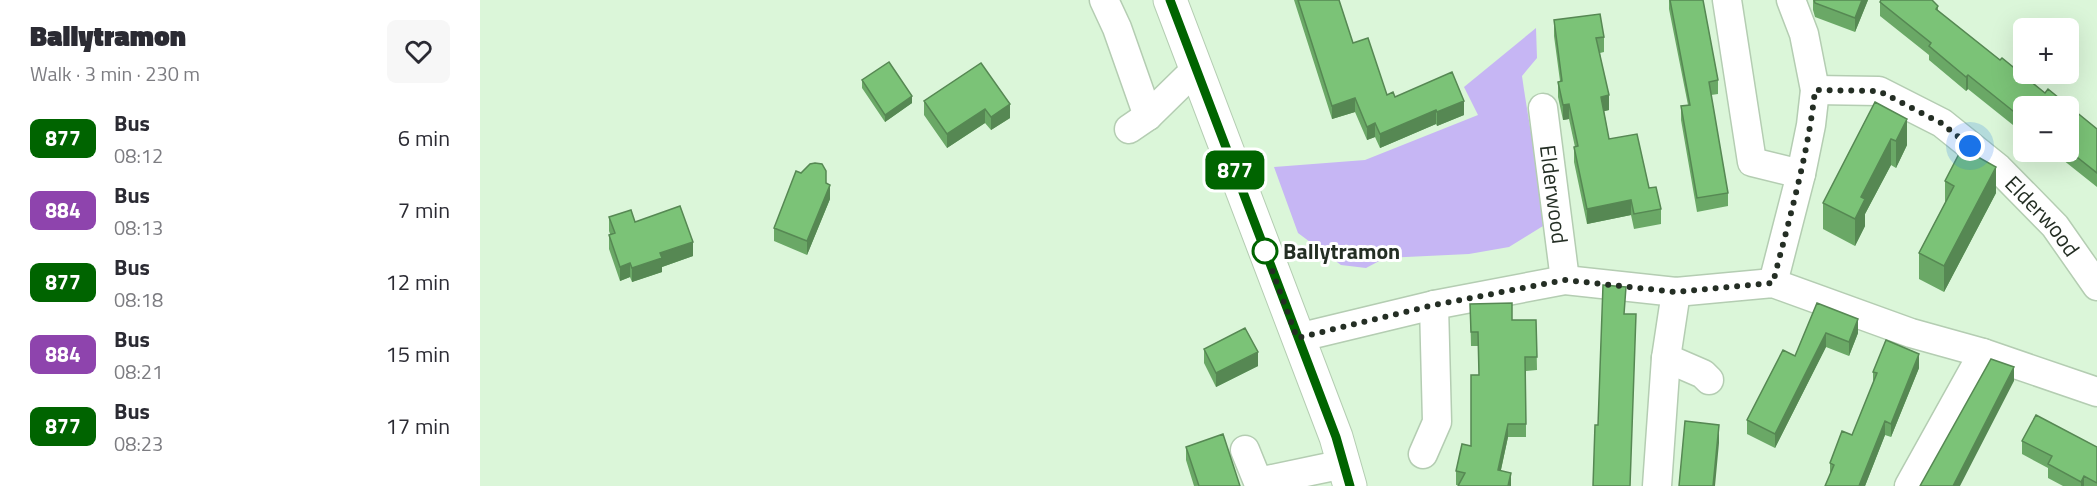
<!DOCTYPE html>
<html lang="en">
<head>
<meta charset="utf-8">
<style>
	:root { --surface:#fff; --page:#f7f7f7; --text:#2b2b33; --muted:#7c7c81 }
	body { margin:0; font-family:"Titillium Web",sans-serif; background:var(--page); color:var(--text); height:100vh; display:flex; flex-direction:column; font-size:22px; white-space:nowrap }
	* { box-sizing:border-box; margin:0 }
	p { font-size:20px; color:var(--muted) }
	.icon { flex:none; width:33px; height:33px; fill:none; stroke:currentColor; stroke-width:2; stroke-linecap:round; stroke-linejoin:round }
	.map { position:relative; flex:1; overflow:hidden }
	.details { display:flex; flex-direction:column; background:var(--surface); width:480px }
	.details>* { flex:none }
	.badge { padding:0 12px; border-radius:9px; font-size:21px; line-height:39px }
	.fabs { position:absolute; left:1533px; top:18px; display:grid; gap:12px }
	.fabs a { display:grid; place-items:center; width:66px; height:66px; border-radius:9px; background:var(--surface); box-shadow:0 6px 24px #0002; font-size:30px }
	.you { position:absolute; width:30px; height:30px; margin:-15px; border:4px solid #fff; border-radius:50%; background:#1a73e8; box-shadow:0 0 0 9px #1a73e833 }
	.map>.badge { position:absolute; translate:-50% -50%; box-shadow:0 0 0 3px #fff }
	.round { display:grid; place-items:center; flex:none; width:63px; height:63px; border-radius:9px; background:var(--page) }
	.overview { display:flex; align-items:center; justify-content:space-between; height:102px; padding:0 30px }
	h1 { font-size:28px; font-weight:800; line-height:45px }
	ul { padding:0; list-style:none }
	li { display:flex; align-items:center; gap:18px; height:72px; padding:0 30px }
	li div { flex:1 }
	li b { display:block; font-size:22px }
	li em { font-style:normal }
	li .badge { min-width:66px; font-weight:700; text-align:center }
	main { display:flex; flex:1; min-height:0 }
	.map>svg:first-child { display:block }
	.green { fill:#c6b6f4 }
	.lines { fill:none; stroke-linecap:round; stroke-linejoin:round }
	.minor-casing { stroke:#b4cdb2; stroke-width:31 }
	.major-casing { stroke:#b4cdb2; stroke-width:35 }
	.minor { stroke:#fff; stroke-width:28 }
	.major { stroke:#fff; stroke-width:33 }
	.wall { fill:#6aa866 }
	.shaded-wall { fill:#568853 }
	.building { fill:#7bc377; stroke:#568853; stroke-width:1.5 }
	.line-casing { stroke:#fff; stroke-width:14 }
	.line { stroke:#006400; stroke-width:9 }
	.walk { stroke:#242e24; stroke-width:6; stroke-dasharray:0 10.8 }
	.stop-dot { fill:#fff; stroke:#006400; stroke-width:3 }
	.labels { text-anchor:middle; stroke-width:6; stroke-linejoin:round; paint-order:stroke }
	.street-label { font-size:22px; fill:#242e24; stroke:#fff }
	.stop-label { font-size:22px; font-weight:bold; fill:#242e24; stroke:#fff; text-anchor:start }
</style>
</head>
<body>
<main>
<section class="details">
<div class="overview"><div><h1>Ballytramon</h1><p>Walk · 3 min · 230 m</p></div><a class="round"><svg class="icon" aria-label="heart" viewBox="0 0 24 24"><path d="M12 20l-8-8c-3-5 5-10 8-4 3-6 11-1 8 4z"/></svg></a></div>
<ul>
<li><span class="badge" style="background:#006400;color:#fff">877</span><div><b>Bus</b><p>08:12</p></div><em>6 min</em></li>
<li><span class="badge" style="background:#8e44ad;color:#fff">884</span><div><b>Bus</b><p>08:13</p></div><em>7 min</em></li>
<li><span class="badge" style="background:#006400;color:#fff">877</span><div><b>Bus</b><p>08:18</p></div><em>12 min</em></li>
<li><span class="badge" style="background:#8e44ad;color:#fff">884</span><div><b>Bus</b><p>08:21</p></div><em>15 min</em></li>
<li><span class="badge" style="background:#006400;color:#fff">877</span><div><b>Bus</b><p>08:23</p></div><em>17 min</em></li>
</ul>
</section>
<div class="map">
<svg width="1617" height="486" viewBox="0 0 1617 486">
	<rect width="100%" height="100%" fill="#dbf6d9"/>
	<path class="green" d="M 1056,28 L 1057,58 L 1042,76 C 1049,126 1060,176 1063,226 L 1029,247 L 989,254 L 905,258 L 886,268 L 861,265 L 818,233 L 794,167 L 885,160 L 998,115 L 984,87 Z"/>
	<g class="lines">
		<g class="minor-casing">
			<g id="minor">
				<path d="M 624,0 L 637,28 L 668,116"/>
				<path d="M 1247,0 L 1272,162 L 1321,174"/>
				<path id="s1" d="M 1335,90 L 1399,91 L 1462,123 L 1518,168 L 1575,226 L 1617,286"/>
				<path id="s2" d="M 1063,108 L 1085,280"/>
				<path d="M 649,129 L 668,116 L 716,69"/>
				<path d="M 1293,283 L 1321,174 L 1331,125 L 1335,90 L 1324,34 L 1311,0"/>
				<path d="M 817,338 L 954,305 L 1085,280 L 1196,292 L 1293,283 L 1431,333 L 1503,353 L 1617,392"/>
				<path d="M 1186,358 L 1223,374 L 1229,380"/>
				<path d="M 765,450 L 778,482 L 864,464"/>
				<path d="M 943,454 L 957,422 L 954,305"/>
				<path d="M 1177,486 L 1186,358 L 1196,292"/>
				<path d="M 1429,486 L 1503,353"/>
			</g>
		</g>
		<g class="major-casing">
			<path id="major" d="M 690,0 L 856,437 L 870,486"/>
		</g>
		<use href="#minor" class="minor"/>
		<use href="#major" class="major"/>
	</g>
	<path class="wall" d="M 814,0 L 859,0 L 873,43 L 907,95 L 984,115 L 957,126 L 956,124 L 900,148 L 895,137 L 887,140 L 875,112 L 852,119 Z
		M 1189,0 L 1223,0 L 1238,80 L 1238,94 L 1231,95 L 1248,193 L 1248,206 L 1217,212 L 1201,120 L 1201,106 L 1208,105 L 1189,9 Z
		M 1333,0 L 1388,0 L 1375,32 L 1335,17 L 1333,10 Z
		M 1401,0 L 1452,0 L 1458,6 L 1458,11 L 1520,60 L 1522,58 L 1565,93 L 1568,89 L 1617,129 L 1617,187 L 1573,152 L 1588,152 L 1588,106 L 1544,106 L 1544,127 L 1541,125 L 1538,129 L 1488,89 L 1486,91 L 1449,60 L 1449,55 L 1400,16 L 1400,2 Z
		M 1074,20 L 1124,37 L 1124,52 L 1120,53 L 1129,110 L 1124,111 L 1129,139 L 1169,188 L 1181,209 L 1181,224 L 1154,229 L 1151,215 L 1107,224 L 1094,162 L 1094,147 L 1095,147 L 1089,119 L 1083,120 L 1078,97 L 1078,82 L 1080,81 L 1074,36 Z
		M 501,63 L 530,118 L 511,130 L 505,123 L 467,148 L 444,115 L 444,101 Z
		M 382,80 L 432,103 L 405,122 L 382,88 Z
		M 1395,102 L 1427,145 L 1416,168 L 1411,165 L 1385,214 L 1385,226 L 1375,246 L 1343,229 L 1343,203 Z
		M 1465,181 L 1516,193 L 1464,292 L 1439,279 L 1439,253 L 1465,203 Z
		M 346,183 L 350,199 L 327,255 L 294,241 L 294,228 Z
		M 129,217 L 155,222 L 213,256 L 182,267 L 182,272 L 152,282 L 150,277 L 140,281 L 129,249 L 129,235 L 130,234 L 129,231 Z
		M 1337,303 L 1378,333 L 1369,356 L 1346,347 L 1295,448 L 1267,434 L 1267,420 L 1315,356 Z
		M 990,304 L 1032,320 L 1056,320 L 1057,370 L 1046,371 L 1046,437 L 1028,437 L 1021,470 L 1031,486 L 976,485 L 976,471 L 991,446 L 999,375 L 998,346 L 991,346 Z
		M 724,349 L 778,366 L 736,387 L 724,363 Z
		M 1439,368 L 1411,437 L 1405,435 L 1385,486 L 1345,486 L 1350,475 L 1350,463 L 1372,435 L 1393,384 L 1393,372 Z
		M 1542,441 L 1617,447 L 1617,486 L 1583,486 L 1568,478 L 1568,468 L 1542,454 Z
		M 706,447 L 760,486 L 714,486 L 706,460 Z"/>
	<path class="shaded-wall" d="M 1382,0 L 1388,0 L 1375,32 L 1375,18 Z
		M 1488,75 L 1488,89 L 1486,91 L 1486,77 Z
		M 1129,95 L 1129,110 L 1121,112 L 1121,97 Z
		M 432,96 L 432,103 L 405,122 L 405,115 Z
		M 875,98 L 875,112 L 852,119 L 852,106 Z
		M 984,101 L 984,115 L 957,126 L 957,112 Z
		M 530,104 L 530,118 L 511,130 L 511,117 Z
		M 1089,104 L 1089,119 L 1083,120 L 1083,105 Z
		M 505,109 L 505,123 L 467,148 L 467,134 Z
		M 956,110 L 956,124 L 900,148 L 900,134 Z
		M 1541,111 L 1541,125 L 1538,129 L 1538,115 Z
		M 1427,119 L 1427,145 L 1416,168 L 1416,141 Z
		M 895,123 L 895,137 L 887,140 L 887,127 Z
		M 1411,139 L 1411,165 L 1385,214 L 1385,226 L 1375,246 L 1375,219 L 1381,197 Z
		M 1516,167 L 1516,193 L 1464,292 L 1464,266 Z
		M 350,185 L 350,199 L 327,255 L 327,241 Z
		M 1151,200 L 1151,215 L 1107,224 L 1107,209 Z
		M 213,242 L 213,256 L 182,267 L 182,272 L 152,282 L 152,268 L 180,253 Z
		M 150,263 L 150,277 L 140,281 L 140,267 Z
		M 1378,319 L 1378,333 L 1369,356 L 1369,342 Z
		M 1346,333 L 1346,347 L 1295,448 L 1295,434 Z
		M 778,352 L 778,366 L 736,387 L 736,373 Z
		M 1439,354 L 1439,368 L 1411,437 L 1411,424 Z
		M 1534,367 L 1534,381 L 1480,486 L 1473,486 Z
		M 1405,421 L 1405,435 L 1385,486 L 1379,486 Z
		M 1028,424 L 1028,437 L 1018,483 L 1018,470 Z
		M 1239,425 L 1239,443 L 1235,486 L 1233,486 Z
		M 1031,473 L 1031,486 L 1028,486 Z
		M 1604,476 L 1604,486 L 1601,486 L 1601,482 Z"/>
	<path class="building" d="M 818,0 L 859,0 L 873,43 L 888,38 L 907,95 L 913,92 L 915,97 L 972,72 L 984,101 L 957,112 L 956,110 L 900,134 L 895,123 L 887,127 L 875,98 L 852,106 Z
		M 1190,0 L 1223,0 L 1238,80 L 1229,82 L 1248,193 L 1217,198 L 1201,106 L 1210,105 Z
		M 1334,0 L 1382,0 L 1375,18 L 1335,3 Z
		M 1401,0 L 1452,0 L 1458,6 L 1456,9 L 1520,60 L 1522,58 L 1565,93 L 1568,89 L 1617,129 L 1617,173 L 1588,150 L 1588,106 L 1544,106 L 1544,114 L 1541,111 L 1538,115 L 1488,75 L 1486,77 L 1449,46 L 1451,43 L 1400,2 Z
		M 1120,14 L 1124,37 L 1116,38 L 1129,95 L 1121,97 L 1129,139 L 1157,134 L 1169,188 L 1176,187 L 1181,209 L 1154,214 L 1151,200 L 1107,209 L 1094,147 L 1098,146 L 1089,104 L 1083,105 L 1078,82 L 1082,81 L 1074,20 Z
		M 409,62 L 432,96 L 405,115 L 382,80 Z
		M 501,63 L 530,104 L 511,117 L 505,109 L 467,134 L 444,101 Z
		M 1395,102 L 1427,119 L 1416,141 L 1411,139 L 1381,197 L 1385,199 L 1375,219 L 1343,203 Z
		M 1482,148 L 1516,167 L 1464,266 L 1439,253 L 1474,186 L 1465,181 Z
		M 335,163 L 342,164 L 346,171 L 346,183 L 350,185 L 327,241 L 294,228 L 316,171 L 321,173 L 330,164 Z
		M 200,206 L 213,242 L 180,253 L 182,258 L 152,268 L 150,263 L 140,267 L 129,235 L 135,233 L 129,217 L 151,210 L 155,222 Z
		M 1123,285 L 1146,287 L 1144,314 L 1156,314 L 1150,486 L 1113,486 L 1115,425 L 1118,425 Z
		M 1032,303 L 1032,320 L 1056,320 L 1057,357 L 1045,357 L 1046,424 L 1028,424 L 1018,470 L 1031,473 L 1028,486 L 978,486 L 985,473 L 976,471 L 982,444 L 991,446 L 991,375 L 999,375 L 998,332 L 991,332 L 990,304 Z
		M 1337,303 L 1378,319 L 1369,342 L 1346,333 L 1295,434 L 1267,420 L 1303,350 L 1315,356 Z
		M 765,328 L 778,352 L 736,373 L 724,349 Z
		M 1406,340 L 1439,354 L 1411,424 L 1405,421 L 1379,486 L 1345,486 L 1354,465 L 1350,463 L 1362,431 L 1372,435 L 1397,373 L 1393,372 Z
		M 1511,359 L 1534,367 L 1473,486 L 1440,486 Z
		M 1556,415 L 1617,447 L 1617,483 L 1604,476 L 1601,482 L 1568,464 L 1572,456 L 1542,441 Z
		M 1205,421 L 1239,425 L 1233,486 L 1199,486 Z
		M 743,434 L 760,486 L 719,486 L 706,447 Z"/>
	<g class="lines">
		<g class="line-casing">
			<path id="line" d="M 690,0 L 856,437 L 870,486"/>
		</g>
		<use href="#line" class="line"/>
		<path class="walk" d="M 785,251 L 817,338 L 954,305 L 1085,280 L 1196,292 L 1293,283 C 1309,219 1328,156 1335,90 L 1399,91 L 1461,123 L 1490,146"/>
	</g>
	<circle class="stop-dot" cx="785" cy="251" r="12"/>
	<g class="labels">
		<g class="street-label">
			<text dy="8" stroke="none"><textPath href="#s2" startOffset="87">Elderwood</textPath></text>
			<text dy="8" stroke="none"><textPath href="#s1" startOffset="272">Elderwood</textPath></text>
		</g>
		<g class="stop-label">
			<text x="803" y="259">Ballytramon</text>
		</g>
	</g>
</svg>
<div class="fabs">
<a>+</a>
<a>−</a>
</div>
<div class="you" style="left:1490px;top:146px"></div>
<b class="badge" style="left:755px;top:170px;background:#006400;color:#fff">877</b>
</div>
</main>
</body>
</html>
